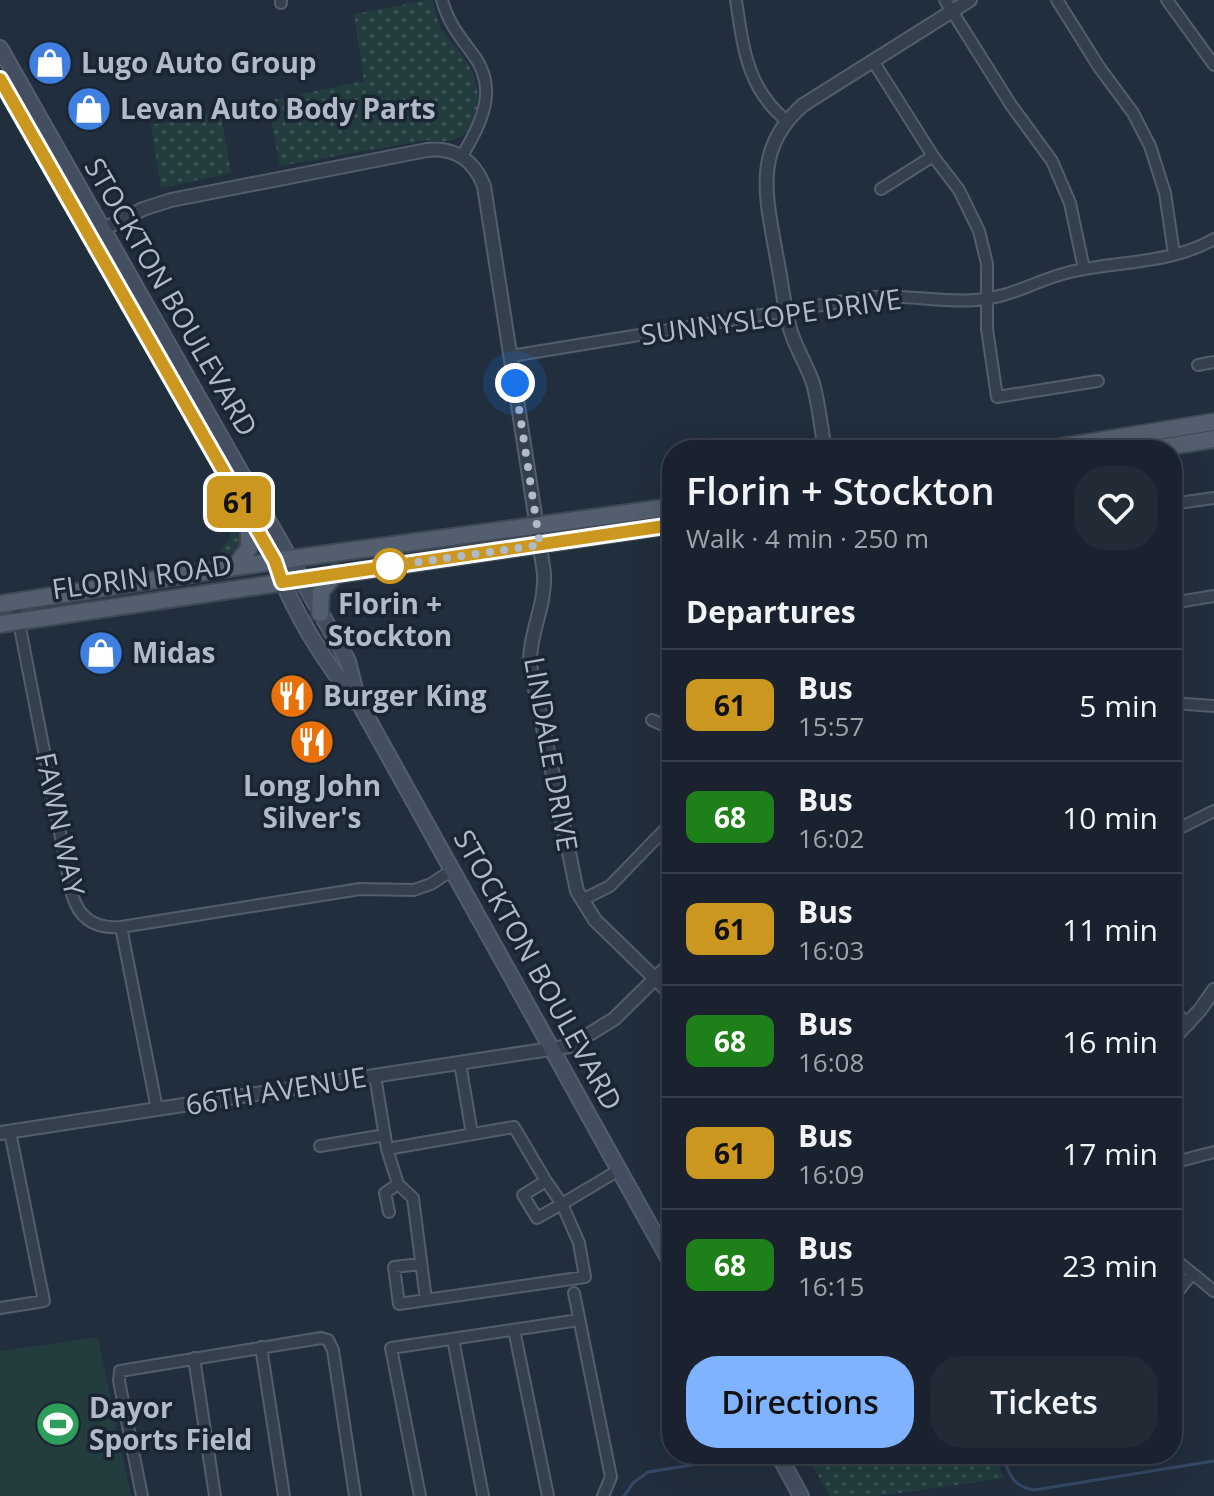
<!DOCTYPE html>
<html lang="en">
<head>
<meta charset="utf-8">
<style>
	:root { --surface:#19222e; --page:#222a36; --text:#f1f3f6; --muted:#9fa4aa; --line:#373f4a; --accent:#80b3ff }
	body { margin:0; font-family:"Open Sans",sans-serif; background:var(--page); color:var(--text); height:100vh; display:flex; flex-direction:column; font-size:30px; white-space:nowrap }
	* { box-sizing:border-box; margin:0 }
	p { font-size:26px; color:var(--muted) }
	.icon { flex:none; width:44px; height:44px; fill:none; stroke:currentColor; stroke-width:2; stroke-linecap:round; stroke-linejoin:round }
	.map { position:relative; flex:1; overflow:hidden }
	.drawer { position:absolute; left:662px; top:440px; width:520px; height:1024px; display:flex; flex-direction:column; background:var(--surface); border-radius:32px; box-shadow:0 8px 32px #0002,0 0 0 2px var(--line) }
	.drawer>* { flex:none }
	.badge { padding:0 16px; border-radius:12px; font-size:28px; line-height:52px }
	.you { position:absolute; width:40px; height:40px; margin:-20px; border:6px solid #fff; border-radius:50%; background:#1a73e8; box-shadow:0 0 0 12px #1a73e833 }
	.map>.badge { position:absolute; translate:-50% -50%; box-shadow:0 0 0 4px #fff }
	h2 { padding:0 24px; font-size:30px; line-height:72px }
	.round { display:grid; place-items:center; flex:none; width:84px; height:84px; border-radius:32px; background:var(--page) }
	.head { display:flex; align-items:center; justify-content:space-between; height:136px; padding:0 24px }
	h1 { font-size:38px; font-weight:600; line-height:60px }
	.action { display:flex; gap:16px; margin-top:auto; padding:16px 24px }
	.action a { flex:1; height:92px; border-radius:32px; background:var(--accent); color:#111; font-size:32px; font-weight:600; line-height:92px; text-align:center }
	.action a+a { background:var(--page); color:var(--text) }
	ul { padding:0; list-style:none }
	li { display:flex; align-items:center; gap:24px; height:112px; padding:0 24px; border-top:2px solid var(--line) }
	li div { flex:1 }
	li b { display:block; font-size:30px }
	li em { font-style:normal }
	li .badge { min-width:88px; font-weight:700; text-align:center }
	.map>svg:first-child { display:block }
	.green { fill:url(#green-dots) }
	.pitch { fill:#233c3e }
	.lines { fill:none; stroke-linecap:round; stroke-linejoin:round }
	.stream { stroke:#344966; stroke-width:3 }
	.minor-casing { stroke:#535d6b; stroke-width:14 }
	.tertiary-casing { stroke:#535d6b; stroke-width:16 }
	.secondary-casing { stroke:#535d6b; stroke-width:18 }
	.primary-casing { stroke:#3e4956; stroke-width:20 }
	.minor { stroke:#35404d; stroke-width:10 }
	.tertiary { stroke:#35404d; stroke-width:12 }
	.secondary { stroke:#434f61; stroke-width:14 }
	.primary { stroke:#535f6e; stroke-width:16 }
	.line-casing { stroke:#fff; stroke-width:18 }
	.line { stroke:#cb971e; stroke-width:12 }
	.walk { stroke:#b1bac9; stroke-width:8; stroke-dasharray:0 14.4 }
	.stop-dot { fill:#fff; stroke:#cb971e; stroke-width:4 }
	.labels { text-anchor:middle; stroke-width:7; stroke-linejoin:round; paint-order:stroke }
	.poi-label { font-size:28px; font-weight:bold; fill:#b1bac9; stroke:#1a2532; text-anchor:start }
	.street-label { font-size:28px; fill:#b1bac9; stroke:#1a2532 }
	.stop-label { font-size:28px; font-weight:bold; fill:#b1bac9; stroke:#1a2532 }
</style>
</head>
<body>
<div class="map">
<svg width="1214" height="1496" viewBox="0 0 1214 1496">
	<defs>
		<pattern id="green-dots" width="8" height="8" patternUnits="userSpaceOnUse" patternTransform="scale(2)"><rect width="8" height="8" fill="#233c3e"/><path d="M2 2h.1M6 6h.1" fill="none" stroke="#415659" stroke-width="1.8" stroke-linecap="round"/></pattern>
	</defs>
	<rect width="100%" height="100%" fill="#212e3d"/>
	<path class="green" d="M 428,0 L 433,0 C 435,10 437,21 442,30 C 451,44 465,55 472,71 C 481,90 482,128 458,138 C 448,143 438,141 427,140 L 280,166 L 267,101 L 364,81 L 354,14 Z
		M 220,110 L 231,173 L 161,188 L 151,125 Z
		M 230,521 L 232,521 L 243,541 C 240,553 232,553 220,555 L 221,549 L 230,538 Z
		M 806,1454 L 992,1454 L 1005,1478 L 879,1496 L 830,1496 Z"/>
	<path class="pitch" d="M 98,1337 L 131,1496 L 0,1496 L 0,1351 Z"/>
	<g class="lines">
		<path class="stream" d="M 1001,1454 C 1010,1473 1011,1486 1034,1490 L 1214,1461
			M 624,1496 L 633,1483 L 648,1472 L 761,1454"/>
		<g class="minor-casing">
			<path id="minor" d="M 281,0 L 281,3
				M 442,0 C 448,22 459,36 472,53 C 500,89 481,123 462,156
				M 736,0 C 743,47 747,89 787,121
				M 945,0 L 1011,105 L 1052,161 L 1070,203 L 1084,269
				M 1057,0 L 1099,67 L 1133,113 L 1150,146 L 1165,193 L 1174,254
				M 1167,0 L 1214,65
				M 873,61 L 933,156 L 959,190 L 979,231 L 987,264 L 987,329 L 997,397 L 1098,381
				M 881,189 L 933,156
				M 511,356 L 871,297 C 907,294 941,303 976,300 C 1013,297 1036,280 1070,272 C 1117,261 1172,264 1214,239
				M 1198,365 L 1214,362
				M 1172,504 L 1214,498
				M 15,602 L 72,894 C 79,919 96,929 121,927 L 360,889 L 414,890 L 431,884 L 452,870
				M 1172,603 L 1214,596
				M 1172,703 L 1214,706
				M 652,720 L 672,729
				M 1172,832 L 1214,811
				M 582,900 L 610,886 L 672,822
				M 121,927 L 157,1109
				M 1172,1010 L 1189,1024
				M 460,1063 L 472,1134
				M 375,1076 L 387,1149 L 514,1127 L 546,1181
				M 320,1146 L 385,1135
				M 387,1149 L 398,1184
				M 1172,1163 L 1214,1152
				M 546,1181 L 562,1204 L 537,1218 L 523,1195 Z
				M 389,1212 L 385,1193 L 398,1184 L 413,1198 L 426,1300 L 585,1277 L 579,1243 L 562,1204 L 619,1170
				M 1172,1257 L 1214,1291
				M 421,1264 L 394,1267 L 399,1304 L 426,1300
				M 574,1293 L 611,1477 L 603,1496
				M 1172,1299 L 1191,1275
				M 0,1308 L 44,1301 L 10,1132
				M 514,1330 L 548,1496
				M 453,1339 L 483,1496
				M 261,1347 L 284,1496
				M 194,1358 L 215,1496
				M 1172,1391 L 1172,1403
				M 142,1496 L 119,1381 L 120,1371 L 321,1338 L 328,1340 L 333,1350 L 355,1496
				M 420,1496 L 391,1348 L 579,1320"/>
		</g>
		<g class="tertiary-casing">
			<path id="tertiary" d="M 94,234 L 143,209 L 171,200 L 427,150 C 454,147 474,160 484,186 L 544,573 C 546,606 529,633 530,665 L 577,891 L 595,920 L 672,995
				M 825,450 C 821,428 819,405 813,383 C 807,366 797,350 791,332 C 784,309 782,283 777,259 C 767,200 751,150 803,105 L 970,0
				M 1172,1040 L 1200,1010 L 1214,990
				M 0,1133 L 570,1046 L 614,1019 L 672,962"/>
		</g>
		<g class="secondary-casing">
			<path id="secondary" d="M 0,48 L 348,661 L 357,697
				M 0,79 L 275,561 C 290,606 326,667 358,701 L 672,1265
				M 778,1454 L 801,1496"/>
		</g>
		<g class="primary-casing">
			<path id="primary" d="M 1043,450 L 1214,422
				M 1148,450 L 1214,439
				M 235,567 L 249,548 L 249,518
				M 0,604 L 275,561 L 672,507
				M 320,613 L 321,591 L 336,573
				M 0,624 L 672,525"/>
		</g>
		<use href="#minor" class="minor"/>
		<use href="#tertiary" class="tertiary"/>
		<use href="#secondary" class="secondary"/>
		<use href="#primary" class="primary"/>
	</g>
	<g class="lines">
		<g class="line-casing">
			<path id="line" d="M 0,79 L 275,561 L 282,582 L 672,525"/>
		</g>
		<use href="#line" class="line"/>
		<path class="walk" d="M 390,566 L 540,545 L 515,383"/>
	</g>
	<defs>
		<g id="shop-disc" transform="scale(2.3)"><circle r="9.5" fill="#3f7fe0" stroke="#1a2532"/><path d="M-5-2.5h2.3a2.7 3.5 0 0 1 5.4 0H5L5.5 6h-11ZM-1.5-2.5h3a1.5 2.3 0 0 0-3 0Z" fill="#fff"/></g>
		<g id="restaurant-disc" transform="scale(2.3)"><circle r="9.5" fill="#e8710a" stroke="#1a2532"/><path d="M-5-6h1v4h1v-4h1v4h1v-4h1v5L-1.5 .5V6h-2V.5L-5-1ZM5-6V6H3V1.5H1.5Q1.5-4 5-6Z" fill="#fff"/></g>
		<g id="stadium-disc" transform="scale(2.3)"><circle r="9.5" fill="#2e9e5b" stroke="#1a2532"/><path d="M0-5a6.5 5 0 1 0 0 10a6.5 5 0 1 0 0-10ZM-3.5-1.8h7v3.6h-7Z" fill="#fff"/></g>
	</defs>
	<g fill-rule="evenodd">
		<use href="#shop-disc" x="50" y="63"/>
		<use href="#shop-disc" x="89" y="109"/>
		<use href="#shop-disc" x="101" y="653"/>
		<use href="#restaurant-disc" x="292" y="696"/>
		<use href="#restaurant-disc" x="312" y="742"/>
		<use href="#stadium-disc" x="58" y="1424"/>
	</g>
	<circle class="stop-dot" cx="390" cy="566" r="16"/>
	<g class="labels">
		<g class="poi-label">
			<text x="81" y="73">Lugo Auto Group</text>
			<text x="120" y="119">Levan Auto Body Parts</text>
			<text x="132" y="663">Midas</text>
			<text x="323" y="706">Burger King</text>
			<text x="312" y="796" text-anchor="middle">Long John<tspan x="312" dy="32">Silver's</tspan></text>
			<text x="89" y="1418">Dayor<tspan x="89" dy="32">Sports Field</tspan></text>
		</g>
		<g class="street-label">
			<text transform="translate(171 297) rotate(60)" y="10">STOCKTON BOULEVARD</text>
			<text transform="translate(771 317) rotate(-8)" y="10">SUNNYSLOPE DRIVE</text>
			<text transform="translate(142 577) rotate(-8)" y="10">FLORIN ROAD</text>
			<text transform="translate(551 754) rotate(80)" y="10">LINDALE DRIVE</text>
			<text transform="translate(60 824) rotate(78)" y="10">FAWN WAY</text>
			<text transform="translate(538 970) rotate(61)" y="10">STOCKTON BOULEVARD</text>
			<text transform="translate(276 1091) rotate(-9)" y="10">66TH AVENUE</text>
		</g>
		<g class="stop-label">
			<text x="390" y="614">Florin +<tspan x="390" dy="32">Stockton</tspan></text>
		</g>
	</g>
</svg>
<div class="you" style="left:515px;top:383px"></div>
<b class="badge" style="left:239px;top:502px;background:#cb971e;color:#111">61</b>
<section class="drawer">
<div class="head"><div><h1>Florin + Stockton</h1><p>Walk · 4 min · 250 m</p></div><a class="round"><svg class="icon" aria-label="heart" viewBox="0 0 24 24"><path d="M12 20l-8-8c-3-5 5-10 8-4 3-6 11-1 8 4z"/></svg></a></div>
<h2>Departures</h2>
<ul>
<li><span class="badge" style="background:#cb971e;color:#111">61</span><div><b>Bus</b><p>15:57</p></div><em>5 min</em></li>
<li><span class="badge" style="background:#1e8019;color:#fff">68</span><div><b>Bus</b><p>16:02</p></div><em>10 min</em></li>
<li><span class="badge" style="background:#cb971e;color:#111">61</span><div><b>Bus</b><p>16:03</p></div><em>11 min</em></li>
<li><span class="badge" style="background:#1e8019;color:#fff">68</span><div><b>Bus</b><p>16:08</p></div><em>16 min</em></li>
<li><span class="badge" style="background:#cb971e;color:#111">61</span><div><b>Bus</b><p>16:09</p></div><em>17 min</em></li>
<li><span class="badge" style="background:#1e8019;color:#fff">68</span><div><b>Bus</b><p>16:15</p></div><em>23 min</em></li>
</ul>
<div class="action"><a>Directions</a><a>Tickets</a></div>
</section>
</div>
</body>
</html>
